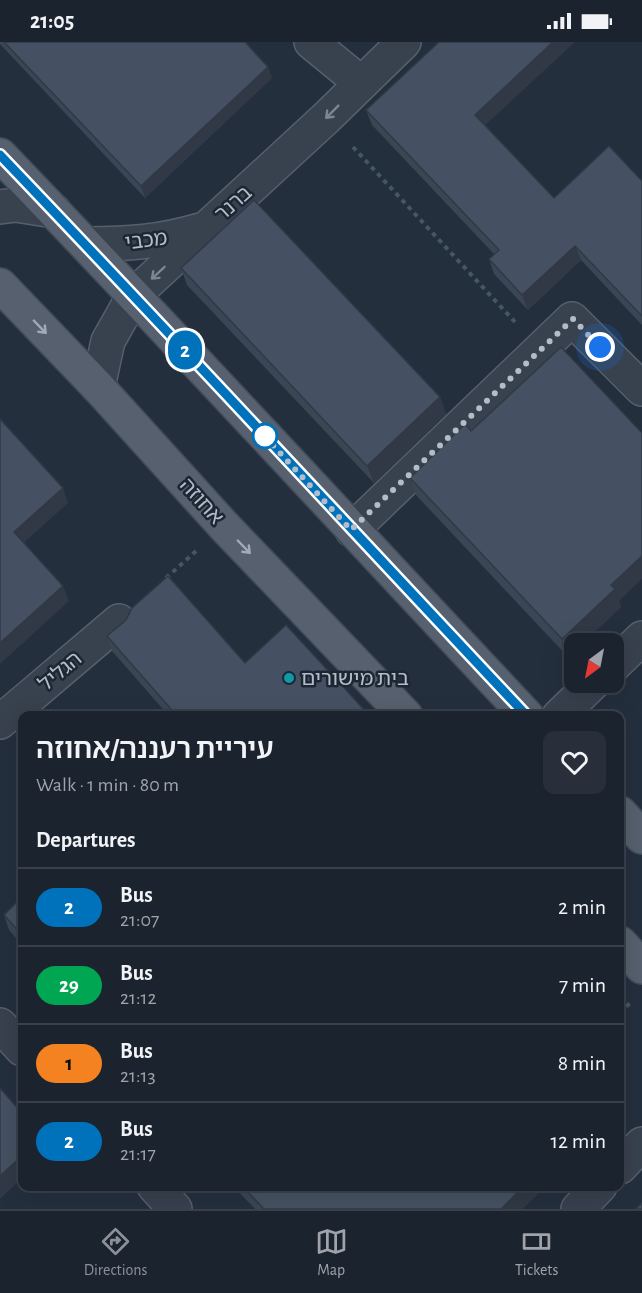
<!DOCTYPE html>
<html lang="en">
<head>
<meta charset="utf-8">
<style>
	:root { --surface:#1b232e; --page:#282f3a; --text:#f1f3f6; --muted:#a0a4aa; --line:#39404a; --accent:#8c9099 }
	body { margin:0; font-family:"Alegreya Sans","Noto Sans Hebrew",sans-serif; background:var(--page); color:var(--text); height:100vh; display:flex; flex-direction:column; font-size:22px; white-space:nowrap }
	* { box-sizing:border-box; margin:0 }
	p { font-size:20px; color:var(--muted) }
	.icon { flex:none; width:33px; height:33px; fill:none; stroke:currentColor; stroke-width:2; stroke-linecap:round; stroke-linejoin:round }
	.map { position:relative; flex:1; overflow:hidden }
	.side { position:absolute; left:18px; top:669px; width:606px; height:480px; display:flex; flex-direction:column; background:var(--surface); border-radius:12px; box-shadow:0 6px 24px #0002,0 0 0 2px var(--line) }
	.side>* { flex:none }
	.badge { padding:0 12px; border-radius:20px; font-size:21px; line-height:39px }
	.needle { width:39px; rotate:212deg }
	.tools { position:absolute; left:564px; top:591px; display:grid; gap:12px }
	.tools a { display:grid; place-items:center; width:60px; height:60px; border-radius:12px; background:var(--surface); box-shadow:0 6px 24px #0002,0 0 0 2px var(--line); font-size:30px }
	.you { position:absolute; width:30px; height:30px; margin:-15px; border:4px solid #fff; border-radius:50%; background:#1a73e8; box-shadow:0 0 0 9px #1a73e833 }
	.map>.badge { position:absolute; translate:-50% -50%; box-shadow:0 0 0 3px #fff }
	h2 { padding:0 18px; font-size:22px; line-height:54px }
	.round { display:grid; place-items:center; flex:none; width:63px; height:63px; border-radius:12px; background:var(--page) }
	.overview { display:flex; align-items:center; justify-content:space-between; height:102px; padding:0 18px }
	h1 { font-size:28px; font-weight:600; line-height:45px }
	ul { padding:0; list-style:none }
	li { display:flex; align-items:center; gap:18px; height:78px; padding:0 18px; border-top:2px solid var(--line) }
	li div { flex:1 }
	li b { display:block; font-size:22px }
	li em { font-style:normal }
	li .badge { min-width:66px; font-weight:700; text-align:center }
	.status { display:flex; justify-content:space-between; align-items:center; height:42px; padding:0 30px; background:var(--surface); direction:ltr }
	.status svg { height:16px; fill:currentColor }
	.menu { display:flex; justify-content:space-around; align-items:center; height:84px; border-top:2px solid var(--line); background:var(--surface); font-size:16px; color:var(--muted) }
	.menu a { display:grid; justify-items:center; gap:3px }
	.menu .selected { color:var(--accent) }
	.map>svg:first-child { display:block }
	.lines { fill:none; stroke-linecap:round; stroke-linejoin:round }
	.minor-casing { stroke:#565f6c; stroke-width:36 }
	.major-casing { stroke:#414a57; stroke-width:36 }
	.path { stroke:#44595c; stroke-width:4; stroke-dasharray:4.5 4.5; stroke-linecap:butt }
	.minor { stroke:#38414e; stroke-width:33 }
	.major { stroke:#56606e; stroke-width:33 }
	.wall { fill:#3b4654 }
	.shaded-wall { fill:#303945 }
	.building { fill:#455162; stroke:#303945; stroke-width:1.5 }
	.oneway { stroke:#7c8592 }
	.oneway2 { stroke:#a1aab7 }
	.line-casing { stroke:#fff; stroke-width:14 }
	.line { stroke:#0072bc; stroke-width:9 }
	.walk { stroke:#b4bcc9; stroke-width:6; stroke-dasharray:0 10.8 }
	.stop-dot { fill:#fff; stroke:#0072bc; stroke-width:3 }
	.culture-dot { fill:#0f9aa8; stroke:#1d2633; stroke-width:2 }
	.labels { text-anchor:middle; stroke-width:5; stroke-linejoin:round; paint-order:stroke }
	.street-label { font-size:21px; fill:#b4bcc9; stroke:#1d2633 }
	.poi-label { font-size:21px; fill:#b4bcc9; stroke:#1d2633; text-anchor:start }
</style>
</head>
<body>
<div class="status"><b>21:05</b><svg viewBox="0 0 49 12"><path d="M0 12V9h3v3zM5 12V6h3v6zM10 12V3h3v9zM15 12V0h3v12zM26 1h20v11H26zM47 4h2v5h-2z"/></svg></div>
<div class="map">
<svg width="642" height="1167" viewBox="0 0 642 1167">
	<rect width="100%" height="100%" fill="#242f3e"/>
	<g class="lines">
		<g class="minor-casing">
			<path id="minor" d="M 311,0 L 361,41
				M 0,165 L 16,163 L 54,169
				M 86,202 C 128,202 159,200 200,188
				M 98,345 L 108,299 L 134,253 L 326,76 L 404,0
				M 352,488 L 572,277 L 642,347
				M 614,623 L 642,596
				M 559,674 L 594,640
				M 0,680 L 119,579
				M 0,983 L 22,1007
				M 620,1125 L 642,1102
				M 154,1144 L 175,1167
				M 578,1167 L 600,1144"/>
		</g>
		<g class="major-casing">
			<path id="major" d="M 0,113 C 178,298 351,487 527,674
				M 0,243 L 98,345 L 224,484 L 406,674
				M 620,771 L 642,795
				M 620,901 L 642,925"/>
		</g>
		<path class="path" d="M 353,105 L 515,280
			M 166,536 L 196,509
			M 620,971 L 630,961"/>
		<use href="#minor" class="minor"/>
		<use href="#major" class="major"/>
	</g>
	<path class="wall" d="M 0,0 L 245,0 L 268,25 L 272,36 L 145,156 L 0,2 Z
		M 366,68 L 485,83 L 554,156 L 642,139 L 642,283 L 581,218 L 528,268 L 494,232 L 489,217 L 494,212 L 372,83 Z
		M 181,226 L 440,355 L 446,372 L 374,441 L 187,243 Z
		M 410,436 L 619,559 L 621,565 L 582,602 L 574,602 L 568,615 L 416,453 Z
		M 107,594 L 245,621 L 370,674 L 169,674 L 112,609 Z
		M 22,855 L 22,903 L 9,888 L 4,873 Z
		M 233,1144 L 546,1144 L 522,1167 L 255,1167 Z"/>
	<path class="shaded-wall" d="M 553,0 L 575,0 L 481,87 L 475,73 Z
		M 268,25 L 272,36 L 145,156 L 141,144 Z
		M 575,204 L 581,218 L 528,268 L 522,253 Z
		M 440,355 L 446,372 L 374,441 L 367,424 Z
		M 63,446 L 68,461 L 19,505 L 14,490 Z
		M 642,514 L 642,537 L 619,559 L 621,565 L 582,602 L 574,602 L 574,608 L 568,615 L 562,597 L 611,543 Z
		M 63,544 L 69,559 L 0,622 L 0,601 Z
		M 22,1114 L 22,1136 L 0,1157 L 0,1134 Z
		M 524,1144 L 546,1144 L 522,1167 L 501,1167 Z"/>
	<path class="building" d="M 4,0 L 245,0 L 268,25 L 141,144 Z
		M 439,0 L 553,0 L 475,73 L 554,156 L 609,104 L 642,139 L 642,274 L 575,204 L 522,253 L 489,217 L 499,208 L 366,68 Z
		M 254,158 L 440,355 L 367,424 L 181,226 Z
		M 561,305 L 642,391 L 642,514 L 611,543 L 615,547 L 562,597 L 410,436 L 465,382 L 471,389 Z
		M 0,377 L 63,446 L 14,490 L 63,544 L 0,601 Z
		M 168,534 L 245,621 L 286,583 L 370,674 L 177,674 L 107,594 L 126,578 L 132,566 Z
		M 22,855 L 22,893 L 4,873 Z
		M 0,1046 L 22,1071 L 22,1114 L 0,1134 Z
		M 242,1144 L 524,1144 L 501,1167 L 264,1167 Z
		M 642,1161 L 642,1167 L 636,1167 Z"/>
	<defs><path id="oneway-shaft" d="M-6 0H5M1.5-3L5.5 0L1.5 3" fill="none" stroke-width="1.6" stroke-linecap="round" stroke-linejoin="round" transform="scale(1.5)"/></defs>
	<g class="oneway">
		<use href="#oneway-shaft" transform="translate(332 70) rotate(135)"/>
		<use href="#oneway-shaft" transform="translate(158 231) rotate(137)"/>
	</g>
	<g class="oneway2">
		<use href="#oneway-shaft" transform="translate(40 285) rotate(46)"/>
		<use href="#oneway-shaft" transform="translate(244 505) rotate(46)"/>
	</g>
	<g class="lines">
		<g class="line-casing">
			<path id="line" d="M 0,113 C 177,298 351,487 527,674"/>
		</g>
		<use href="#line" class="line"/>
		<path class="walk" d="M 265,394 L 258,387 L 351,488 L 573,277 L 600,305"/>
	</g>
	<circle class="stop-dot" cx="265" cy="394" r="12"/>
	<circle class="culture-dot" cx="289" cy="636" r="6"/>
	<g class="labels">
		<g class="street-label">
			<text transform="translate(233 161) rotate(-42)" y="7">ברנר</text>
			<text transform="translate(146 198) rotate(-7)" y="7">מכבי</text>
			<text transform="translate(202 459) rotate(48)" y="7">אחוזה</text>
			<text transform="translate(60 629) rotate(-40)" y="7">הגליל</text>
		</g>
		<g class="poi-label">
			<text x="301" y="643">בית מישורים</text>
		</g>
	</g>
</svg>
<div class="tools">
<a><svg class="needle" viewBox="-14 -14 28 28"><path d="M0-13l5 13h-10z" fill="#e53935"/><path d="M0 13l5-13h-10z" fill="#a0a4aa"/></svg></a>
</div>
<div class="you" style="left:600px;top:305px"></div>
<b class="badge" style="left:185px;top:308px;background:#0072bc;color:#fff">2</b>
<section class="side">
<div class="overview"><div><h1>עיריית רעננה/אחוזה</h1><p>Walk · 1 min · 80 m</p></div><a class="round"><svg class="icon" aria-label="heart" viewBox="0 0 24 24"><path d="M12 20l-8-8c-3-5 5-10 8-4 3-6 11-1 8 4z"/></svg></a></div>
<h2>Departures</h2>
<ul>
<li><span class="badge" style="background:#0072bc;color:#fff">2</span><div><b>Bus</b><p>21:07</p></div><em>2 min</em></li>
<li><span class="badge" style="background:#00a651;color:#fff">29</span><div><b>Bus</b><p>21:12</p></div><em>7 min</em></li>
<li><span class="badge" style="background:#f58220;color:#111">1</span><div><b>Bus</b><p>21:13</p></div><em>8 min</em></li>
<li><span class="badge" style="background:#0072bc;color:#fff">2</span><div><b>Bus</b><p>21:17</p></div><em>12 min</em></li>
</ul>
</section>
</div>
<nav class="menu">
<a class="selected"><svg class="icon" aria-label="directions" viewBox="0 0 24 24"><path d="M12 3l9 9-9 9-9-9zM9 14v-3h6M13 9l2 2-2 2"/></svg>Directions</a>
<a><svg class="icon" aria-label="map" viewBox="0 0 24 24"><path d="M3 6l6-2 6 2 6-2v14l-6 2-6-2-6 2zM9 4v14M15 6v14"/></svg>Map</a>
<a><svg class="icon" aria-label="tickets" viewBox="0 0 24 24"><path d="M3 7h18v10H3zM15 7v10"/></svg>Tickets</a>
</nav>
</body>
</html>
